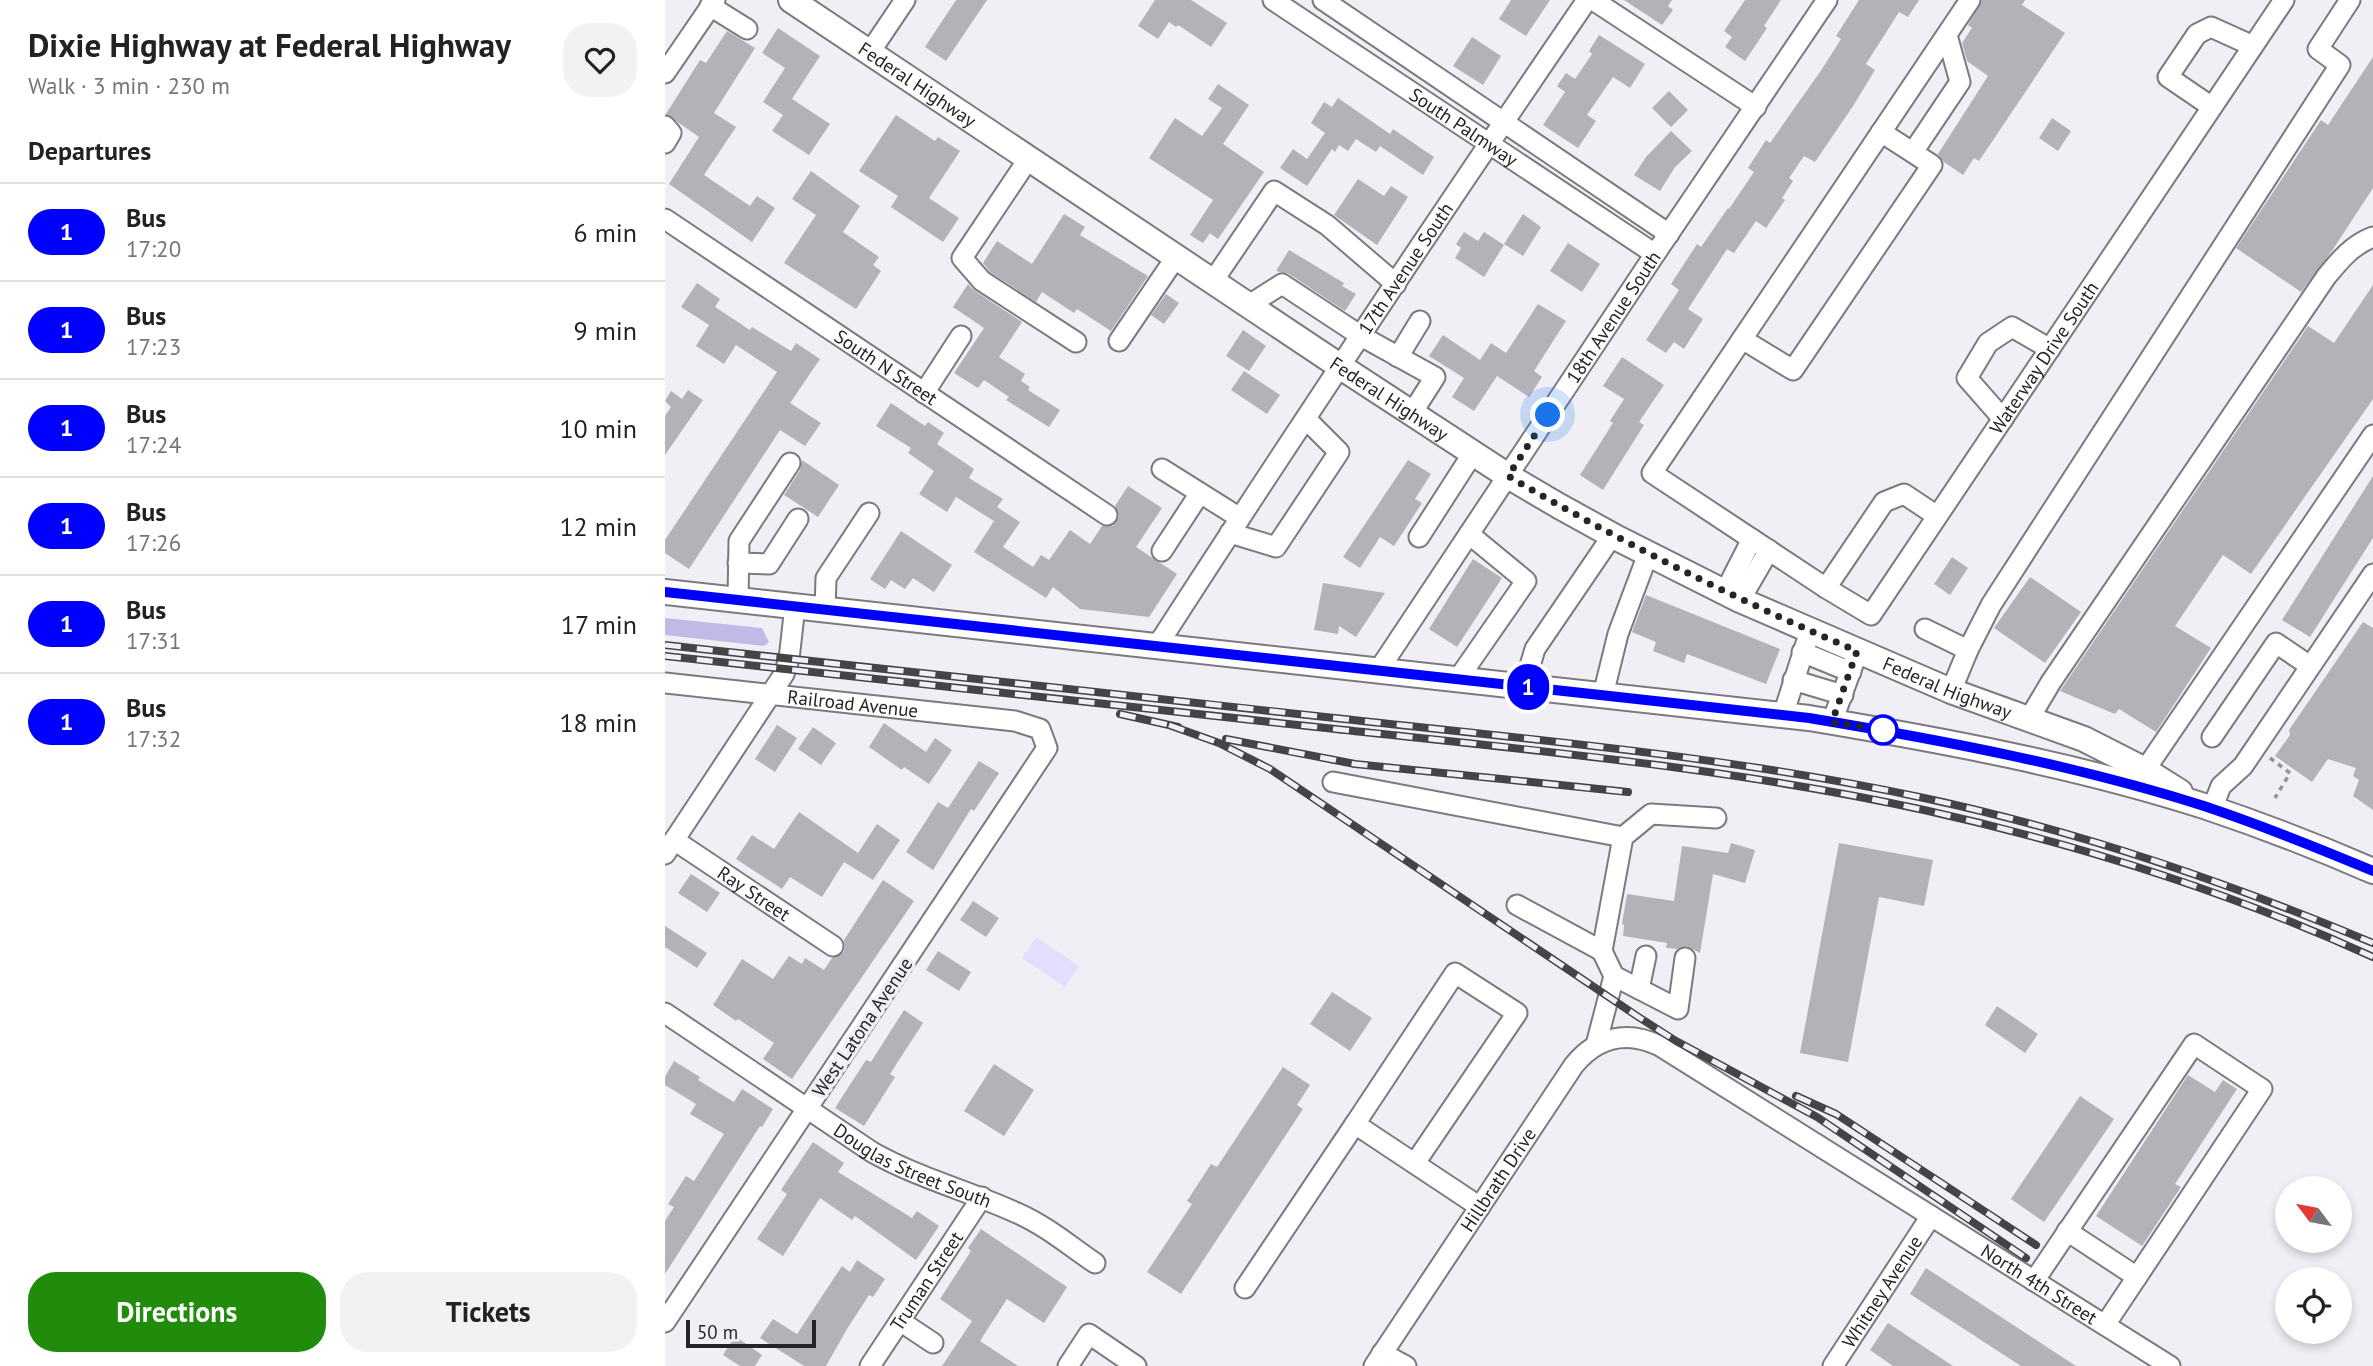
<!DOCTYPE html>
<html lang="en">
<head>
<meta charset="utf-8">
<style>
	:root { --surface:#fff; --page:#f2f2f2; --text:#222; --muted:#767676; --line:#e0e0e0; --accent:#218c0c }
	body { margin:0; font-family:"PT Sans",sans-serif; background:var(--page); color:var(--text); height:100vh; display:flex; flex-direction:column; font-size:26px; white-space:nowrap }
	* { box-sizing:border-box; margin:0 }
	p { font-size:23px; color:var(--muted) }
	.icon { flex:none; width:38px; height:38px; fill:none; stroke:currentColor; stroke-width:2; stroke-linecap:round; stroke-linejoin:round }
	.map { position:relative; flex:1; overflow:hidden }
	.drawer { display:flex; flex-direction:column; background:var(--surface); width:665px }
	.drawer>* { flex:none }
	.badge { padding:0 14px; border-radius:23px; font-size:24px; line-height:46px }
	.needle { width:46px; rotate:302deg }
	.tools { position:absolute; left:1610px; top:1176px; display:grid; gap:14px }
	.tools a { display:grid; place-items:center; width:77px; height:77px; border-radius:50%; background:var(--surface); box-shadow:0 4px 10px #0003; font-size:35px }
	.scale { position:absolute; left:21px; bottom:18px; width:130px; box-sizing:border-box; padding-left:7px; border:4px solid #252527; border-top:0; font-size:19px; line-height:24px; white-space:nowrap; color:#252527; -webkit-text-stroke:5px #f0eff6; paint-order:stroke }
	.you { position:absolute; width:35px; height:35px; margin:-18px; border:5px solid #fff; border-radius:50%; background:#1a73e8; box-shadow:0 0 0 10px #1a73e833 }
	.map>.badge { position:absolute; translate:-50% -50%; box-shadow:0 0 0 4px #fff }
	h2 { padding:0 28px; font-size:26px; line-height:63px }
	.round { display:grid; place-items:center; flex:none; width:74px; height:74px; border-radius:28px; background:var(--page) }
	.overview { display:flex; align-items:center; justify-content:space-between; height:119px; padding:0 28px }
	h1 { font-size:33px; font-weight:600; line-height:52px }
	.cta { display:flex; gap:14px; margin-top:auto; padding:14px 28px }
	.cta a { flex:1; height:80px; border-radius:28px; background:var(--accent); color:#fff; font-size:28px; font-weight:600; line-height:80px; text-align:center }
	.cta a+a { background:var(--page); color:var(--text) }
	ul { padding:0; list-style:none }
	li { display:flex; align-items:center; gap:21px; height:98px; padding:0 28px; border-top:2px solid var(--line) }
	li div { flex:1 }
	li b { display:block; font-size:26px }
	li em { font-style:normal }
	li .badge { min-width:77px; font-weight:700; text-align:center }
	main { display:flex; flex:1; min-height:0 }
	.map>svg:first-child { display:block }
	.green { fill:#e2defd }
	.forest { fill:#c0bae6 }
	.building { fill:#b3b2b9 }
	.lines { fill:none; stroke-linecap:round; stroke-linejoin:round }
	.minor-casing { stroke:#7a7a7f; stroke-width:23 }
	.major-casing { stroke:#7a7a7f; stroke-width:28 }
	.path { stroke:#959499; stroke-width:3.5; stroke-dasharray:5 5; stroke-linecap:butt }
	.minor { stroke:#fff; stroke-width:19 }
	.major { stroke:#fff; stroke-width:24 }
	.rail-casing { stroke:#444447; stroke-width:8 }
	.rail { stroke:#f0eff6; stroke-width:5; stroke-dasharray:16; stroke-linecap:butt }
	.line-casing { stroke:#fff; stroke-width:16 }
	.line { stroke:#00f; stroke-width:10 }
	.walk { stroke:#252527; stroke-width:7; stroke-dasharray:0 12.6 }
	.stop-dot { fill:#fff; stroke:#00f; stroke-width:3.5 }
	.labels { text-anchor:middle; stroke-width:7; stroke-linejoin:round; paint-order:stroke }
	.street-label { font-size:19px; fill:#252527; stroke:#f0eff6 }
</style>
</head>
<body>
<main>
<section class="drawer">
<div class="overview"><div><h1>Dixie Highway at Federal Highway</h1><p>Walk · 3 min · 230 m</p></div><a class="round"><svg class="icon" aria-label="heart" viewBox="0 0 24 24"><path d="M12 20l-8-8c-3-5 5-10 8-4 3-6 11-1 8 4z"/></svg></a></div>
<h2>Departures</h2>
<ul>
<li><span class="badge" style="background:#00f;color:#fff">1</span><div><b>Bus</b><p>17:20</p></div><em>6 min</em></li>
<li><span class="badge" style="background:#00f;color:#fff">1</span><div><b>Bus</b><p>17:23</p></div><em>9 min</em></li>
<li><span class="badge" style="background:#00f;color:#fff">1</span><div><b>Bus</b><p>17:24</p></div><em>10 min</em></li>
<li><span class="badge" style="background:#00f;color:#fff">1</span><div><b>Bus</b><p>17:26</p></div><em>12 min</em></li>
<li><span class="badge" style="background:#00f;color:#fff">1</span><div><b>Bus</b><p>17:31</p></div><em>17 min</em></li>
<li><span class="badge" style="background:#00f;color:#fff">1</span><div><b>Bus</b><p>17:32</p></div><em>18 min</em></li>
</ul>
<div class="cta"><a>Directions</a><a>Tickets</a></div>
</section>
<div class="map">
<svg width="1708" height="1366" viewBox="0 0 1708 1366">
	<rect width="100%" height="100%" fill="#f0eff6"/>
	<path class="green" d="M 371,937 L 414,966 L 400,987 L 357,958 Z"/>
	<path class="forest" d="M 0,618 L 97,628 L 104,642 L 99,646 L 0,635 Z"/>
	<path class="building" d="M 291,0 L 322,0 L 281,61 L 260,47 Z
		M 490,0 L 526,0 L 562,23 L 546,47 L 513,25 L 511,27 L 504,22 L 493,39 L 473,26 Z
		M 846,0 L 885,0 L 861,36 L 834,19 Z
		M 959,0 L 1007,0 L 1003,6 L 1008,10 L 997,25 Z
		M 1080,0 L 1116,0 L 1099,26 L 1102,28 L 1080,61 L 1060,47 L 1067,37 L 1059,31 Z
		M 1194,0 L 1254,0 L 1243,17 L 1234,12 L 1201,64 L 1210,70 L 1188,106 L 1150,162 L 1139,156 L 1124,178 L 1128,181 L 1117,198 L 1120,200 L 1101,228 L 1091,221 L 1069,253 L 1062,249 L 1023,309 L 1038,319 L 1019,349 L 1009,342 L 1001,353 L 981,340 L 1014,290 L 1006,284 L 1032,244 L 1036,247 L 1063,208 L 1064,209 L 1089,172 L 1083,168 L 1101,140 L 1105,143 L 1157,69 L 1176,39 L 1171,36 Z
		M 1317,0 L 1360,0 L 1357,5 L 1400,33 L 1314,161 L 1309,158 L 1298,175 L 1279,162 L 1273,154 L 1323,76 L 1302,61 L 1297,43 L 1307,28 L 1303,25 Z
		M 113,28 L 155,56 L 127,99 L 165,124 L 144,155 L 107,131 L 118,115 L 98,102 L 120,68 L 97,53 Z
		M 62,31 L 90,48 L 49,113 L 71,127 L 39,175 L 85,206 L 92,196 L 110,208 L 87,242 L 4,184 L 34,137 L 1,114 L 35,60 L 41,63 Z
		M 934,35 L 980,64 L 965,88 L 948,77 L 922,115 L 931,121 L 913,148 L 878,125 L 900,92 L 892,86 L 901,73 L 910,79 L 927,54 L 924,51 Z
		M 807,37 L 836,56 L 818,85 L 788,66 Z
		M 1708,57 L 1708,188 L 1665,254 L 1636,292 L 1571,248 L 1656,120 L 1663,125 Z
		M 553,84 L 584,105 L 558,144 L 599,172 L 553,239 L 545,233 L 538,243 L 525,235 L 548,200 L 484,158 L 510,118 L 537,136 L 557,108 L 543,99 Z
		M 1004,91 L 1023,110 L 1006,127 L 987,108 Z
		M 673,98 L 725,134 L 728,129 L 769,157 L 758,175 L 715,146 L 711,152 L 691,139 L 683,151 L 674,145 L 670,152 L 667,149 L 642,186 L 615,168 L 628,149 L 642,159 L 660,133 L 646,123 L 659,102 L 667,107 Z
		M 231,115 L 270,141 L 273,137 L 295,151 L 264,198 L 294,218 L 278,242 L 226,207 L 233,196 L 194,171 Z
		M 1387,118 L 1406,131 L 1393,151 L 1374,138 Z
		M 1006,131 L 1027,151 L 1010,167 L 995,191 L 969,175 L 981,157 Z
		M 146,171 L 195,206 L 178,232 L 214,257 L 208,265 L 216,271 L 191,309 L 119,263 L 151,215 L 127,199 Z
		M 693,179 L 719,196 L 726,186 L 743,197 L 712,245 L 669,215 Z
		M 399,214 L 420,227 L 415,235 L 483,276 L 446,331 L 412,309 L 409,313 L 377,292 L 371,302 L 325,272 L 318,263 L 332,241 L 367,264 Z
		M 858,214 L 876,227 L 858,256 L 839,244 Z
		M 799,232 L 813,241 L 819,232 L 839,245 L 819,277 L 790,258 L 796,248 L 791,244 Z
		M 903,243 L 935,264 L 917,292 L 885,271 Z
		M 624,250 L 679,283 L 677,286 L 691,294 L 680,311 L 624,274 L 611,271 Z
		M 32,283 L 55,299 L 50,307 L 85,330 L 87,327 L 126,351 L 131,343 L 155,359 L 125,403 L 156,423 L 140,446 L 115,430 L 24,569 L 0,553 L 0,540 L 112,372 L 71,345 L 59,364 L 31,346 L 44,325 L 16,307 Z
		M 303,284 L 310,291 L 357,322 L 334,357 L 360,374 L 356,381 L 365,387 L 363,390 L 395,410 L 384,427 L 341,400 L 344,397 L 319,380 L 313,388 L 289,373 L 319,328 L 288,307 Z
		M 1708,285 L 1708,399 L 1586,574 L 1558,555 L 1510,626 L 1546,648 L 1491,732 L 1454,709 L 1450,714 L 1395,691 L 1643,326 L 1669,343 Z
		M 501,294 L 514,303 L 499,324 L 486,315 Z
		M 873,304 L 901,321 L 869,371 L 877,377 L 864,397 L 832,376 L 809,411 L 787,397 L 799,378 L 764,356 L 778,335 L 815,360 L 826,343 L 841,353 Z
		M 578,330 L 601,346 L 584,371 L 561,356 Z
		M 957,357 L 999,385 L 974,422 L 979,425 L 938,490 L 915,475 L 948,423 L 945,421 L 959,399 L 938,386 Z
		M 579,371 L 615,395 L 602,414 L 566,390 Z
		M 23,390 L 38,400 L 0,455 L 0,416 L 6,407 L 0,401 L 6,391 L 17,399 Z
		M 226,403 L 260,426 L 263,422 L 279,433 L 272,444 L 309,469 L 304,478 L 338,499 L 332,507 L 355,522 L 338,547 L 368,567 L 376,555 L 384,560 L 405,530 L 425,544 L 437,526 L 448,526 L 454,516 L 450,506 L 463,486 L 497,508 L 471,547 L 512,574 L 484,617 L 415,609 L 388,587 L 381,598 L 309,552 L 329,521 L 291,497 L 282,512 L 254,494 L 269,471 L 243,453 L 246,448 L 211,426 Z
		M 137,460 L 174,485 L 153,517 L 119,495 L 135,470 Z
		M 743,460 L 766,474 L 750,499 L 757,503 L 729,546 L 715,537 L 695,568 L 678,557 Z
		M 1708,476 L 1708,538 L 1645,637 L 1617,620 Z
		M 236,531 L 287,565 L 269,592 L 248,578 L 240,589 L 226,580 L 220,589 L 205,579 Z
		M 1287,557 L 1303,568 L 1285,595 L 1269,584 Z
		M 808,559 L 837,578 L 792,647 L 764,629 Z
		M 1365,577 L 1416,612 L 1380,663 L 1329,628 Z
		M 658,583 L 720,593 L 691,637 L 674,626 L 673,634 L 649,630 Z
		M 981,595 L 1115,649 L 1101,684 L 1022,654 L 1019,663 L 988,651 L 991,642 L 967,632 Z
		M 1698,622 L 1708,628 L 1708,810 L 1688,796 L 1694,780 L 1688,776 L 1691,768 L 1663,759 L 1647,782 L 1610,756 L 1625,735 L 1624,730 Z
		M 219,723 L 261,752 L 270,738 L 287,750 L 264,784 L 239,767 L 237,770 L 204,747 Z
		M 112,725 L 132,738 L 110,772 L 90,759 Z
		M 148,727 L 171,743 L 156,765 L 133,749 Z
		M 314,761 L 334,773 L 309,811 L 306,809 L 268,870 L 241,852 L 273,802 L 283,808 Z
		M 134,812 L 193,853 L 212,824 L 235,840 L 208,880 L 179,862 L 157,897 L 125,877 L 117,889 L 71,859 L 87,835 L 109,849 Z
		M 1066,843 L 1090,850 L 1080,883 L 1048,874 L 1035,953 L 1022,946 L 1012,949 L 1001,948 L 1002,943 L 958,936 L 959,925 L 957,924 L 962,894 L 1009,901 L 1017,846 L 1063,853 Z
		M 1174,843 L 1268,860 L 1259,906 L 1214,897 L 1183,1062 L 1135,1053 Z
		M 26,874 L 55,893 L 42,912 L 13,893 Z
		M 218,880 L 249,901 L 127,1079 L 98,1059 L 109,1043 L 73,1019 L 71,1021 L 48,1005 L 77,959 L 108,979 L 124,956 L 137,964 L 140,958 L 159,970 L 167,958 L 178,953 L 180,947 L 179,940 Z
		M 308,901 L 334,918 L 321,937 L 295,920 Z
		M 0,926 L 42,953 L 32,968 L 0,947 Z
		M 273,951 L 306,972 L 294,991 L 261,970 Z
		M 667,992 L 707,1018 L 685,1051 L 645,1024 Z
		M 1332,1006 L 1373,1034 L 1360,1053 L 1320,1025 Z
		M 239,1010 L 258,1023 L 225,1074 L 230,1077 L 199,1126 L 170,1108 L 201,1060 L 206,1062 Z
		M 9,1061 L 35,1077 L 33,1080 L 69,1102 L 77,1089 L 108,1109 L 97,1127 L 95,1126 L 0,1274 L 0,1221 L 9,1207 L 3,1204 L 21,1176 L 29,1181 L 59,1134 L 25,1114 L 31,1104 L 0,1085 L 0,1077 Z
		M 329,1064 L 369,1090 L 339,1136 L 299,1111 Z
		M 618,1067 L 645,1085 L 632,1105 L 638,1109 L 516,1294 L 482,1272 L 527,1204 L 522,1201 L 546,1164 L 552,1167 Z
		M 1523,1075 L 1550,1092 L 1558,1080 L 1572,1089 L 1510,1184 L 1516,1187 L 1477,1246 L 1431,1216 Z
		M 1415,1096 L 1449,1119 L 1379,1222 L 1346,1199 Z
		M 148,1142 L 179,1163 L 173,1172 L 247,1218 L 252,1211 L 274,1226 L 251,1260 L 190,1216 L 187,1220 L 155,1198 L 118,1256 L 92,1239 L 122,1194 L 116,1190 Z
		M 316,1229 L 402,1287 L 379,1323 L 342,1299 L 315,1341 L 353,1366 L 277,1366 L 307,1321 L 275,1299 L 306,1251 L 303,1248 Z
		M 192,1260 L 220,1279 L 208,1297 L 204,1295 L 182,1329 L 161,1366 L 139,1366 L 95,1338 L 108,1319 L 132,1334 L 177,1266 L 185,1272 Z
		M 1261,1268 L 1411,1366 L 1356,1366 L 1245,1294 Z
		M 1223,1323 L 1288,1366 L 1228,1366 L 1205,1350 Z
		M 70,1336 L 97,1355 L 90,1366 L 75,1366 L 58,1355 Z"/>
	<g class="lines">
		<g class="minor-casing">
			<g id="minor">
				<path id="s1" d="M 608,0 L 990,254"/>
				<path d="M 658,0 L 1004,234"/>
				<path d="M 928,0 L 1091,107"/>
				<path id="s2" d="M 1305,0 L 987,473 L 1161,588 L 1206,615 L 1619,0"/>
				<path d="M 45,6 L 82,29"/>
				<path d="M 205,52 L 240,0"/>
				<path d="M 0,73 L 50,0"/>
				<path d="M 1547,107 L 1503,77 L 1532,34 L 1546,27 L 1588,46"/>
				<path d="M 0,126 L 6,133 L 0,143"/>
				<path d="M 1248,152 L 1295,82 L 1282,35"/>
				<path d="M 364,158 L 297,258 L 317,281 L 411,342"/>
				<path id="s3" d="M 0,219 L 442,515"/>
				<path d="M 548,281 L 609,191 L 662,225 L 731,284"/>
				<path d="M 584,305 L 617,284 L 696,336 L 770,377 L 747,413"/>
				<path d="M 1077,339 L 1128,370 L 1267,165 L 1216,132"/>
				<path d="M 454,341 L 511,257"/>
				<path d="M 733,357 L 755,321"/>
				<path d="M 259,393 L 296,336"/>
				<path d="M 1338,419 L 1302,378 L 1323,343 L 1347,327 L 1385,349"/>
				<path d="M 497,469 L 575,518"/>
				<path d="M 565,533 L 611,547 L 674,452 L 641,419"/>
				<path d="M 754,537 L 808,453"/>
				<path d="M 497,551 L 535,493"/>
				<path d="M 73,563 L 104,564 L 133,519"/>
				<path d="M 1161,588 L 1219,502 L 1239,494 L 1272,516"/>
				<path d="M 1060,592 L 1087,539"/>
				<path d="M 73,600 L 74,541 L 125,463"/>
				<path d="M 1075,600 L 1104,550"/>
				<path d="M 160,610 L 161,578 L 204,513"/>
				<path d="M 1260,629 L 1303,650"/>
				<path id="s4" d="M 492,646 C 632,429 776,213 922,0"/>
				<path d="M 1137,652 L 1186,672"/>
				<path id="s5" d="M 713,671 L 990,254 L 1162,0"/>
				<path d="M 793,679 L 861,581 L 804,534"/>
				<path d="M 1128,680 L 1178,695"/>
				<path id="s6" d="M 0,683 L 350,721 L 375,729 L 382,748 L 0,1322"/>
				<path d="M 859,686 L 870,649 L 947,536"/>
				<path d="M 1286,691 L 1303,650 L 1326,605 L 1675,65 L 1653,49 L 1685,0"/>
				<path d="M 938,695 L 953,634 L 983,554"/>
				<path d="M 1118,715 L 1145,631"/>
				<path d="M 1364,719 L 1386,682 L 1661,277 C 1675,260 1687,245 1708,237"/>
				<path d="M 1167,722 L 1193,651"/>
				<path d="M 1547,737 L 1611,643 L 1645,666"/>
				<path d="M 1480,770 L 1708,435"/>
				<path d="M 668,782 L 958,837"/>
				<path d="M 1547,809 L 1556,786 L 1578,766 L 1708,574"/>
				<path id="s7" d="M 9,840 L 168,946"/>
				<path d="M 0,854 L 119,674 L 124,659 L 130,606"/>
				<path d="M 852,905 L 937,951"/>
				<path d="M 949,976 L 1013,1009 L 1020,958"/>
				<path d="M 974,989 L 981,956"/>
				<path id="s8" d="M 0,1013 L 207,1152 C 253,1178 304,1191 352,1213 C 380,1225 405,1246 430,1263"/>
				<path d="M 931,1045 L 949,976 L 937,951 L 958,837 L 986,814 L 1051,818"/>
				<path d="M 690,1124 L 790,973 L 852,1013 L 750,1163"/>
				<path d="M 1402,1231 L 1472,1277"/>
				<path d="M 1369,1281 L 1529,1044 L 1597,1089 L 1440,1325"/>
				<path d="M 580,1288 L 690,1124 L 815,1207"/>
				<path d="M 235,1321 L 268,1343"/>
				<path d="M 717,1353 L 741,1366"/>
				<path id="s9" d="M 205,1366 L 317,1197"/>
				<path d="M 403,1366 L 424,1334 L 471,1366"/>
				<path id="s10" d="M 709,1366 L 909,1065 C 932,1037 962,1030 995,1046 L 1505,1366"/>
				<path id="s11" d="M 1168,1366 L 1266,1216"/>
			</g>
		</g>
		<g class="major-casing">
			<g id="major">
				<path id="s12" d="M 126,0 L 676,367 L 843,476 L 894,506 L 952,538 L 1075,600 L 1286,691 L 1419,739 L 1480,770 L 1515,792"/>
				<path d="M 0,592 L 1144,718 C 1276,740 1411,765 1539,806 C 1596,825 1653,847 1708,871"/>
			</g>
		</g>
		<path class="path" d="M 1605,758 L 1625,773 L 1610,798"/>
		<use href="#minor" class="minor"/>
		<use href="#major" class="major"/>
		<g class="rail-casing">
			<path id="rail" d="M 0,645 C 226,670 452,694 679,719 C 873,740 1068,757 1259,798 C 1414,831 1562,882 1708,943
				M 0,656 C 223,680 447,705 670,729 C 867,750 1066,768 1259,810 C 1413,844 1565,892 1708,957
				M 455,714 L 513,727
				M 504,725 L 554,743 L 605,769 L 975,1018 L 1011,1041 L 1152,1117 L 1361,1258
				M 561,739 L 690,764 L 963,792
				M 1131,1096 L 1171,1114 L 1371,1245"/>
		</g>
		<use href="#rail" class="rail"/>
	</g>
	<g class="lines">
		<g class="line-casing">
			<path id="line" d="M 0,592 L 1144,718 C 1276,740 1410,765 1539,806 C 1596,825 1653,848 1708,871"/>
		</g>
		<use href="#line" class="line"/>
		<path class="walk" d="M 883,415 L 843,476 C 956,542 1072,600 1192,651 L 1167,722 L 1218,730"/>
	</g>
	<circle class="stop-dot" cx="1218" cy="730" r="14"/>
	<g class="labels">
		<g class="street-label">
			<text dy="7" stroke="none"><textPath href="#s12" startOffset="152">Federal Highway</textPath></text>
			<text dy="7" stroke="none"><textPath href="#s1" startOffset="229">South Palmway</textPath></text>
			<text dy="7" stroke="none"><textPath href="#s4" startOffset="452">17th Avenue South</textPath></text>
			<text dy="7" stroke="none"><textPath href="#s5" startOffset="425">18th Avenue South</textPath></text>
			<text dy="7" stroke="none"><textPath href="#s2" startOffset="1141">Waterway Drive South</textPath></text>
			<text dy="7" stroke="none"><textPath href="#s3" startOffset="266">South N Street</textPath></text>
			<text dy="7" stroke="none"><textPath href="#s12" startOffset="719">Federal Highway</textPath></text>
			<text dy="7" stroke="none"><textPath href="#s12" startOffset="1349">Federal Highway</textPath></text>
			<text dy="7" stroke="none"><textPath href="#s6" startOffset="189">Railroad Avenue</textPath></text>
			<text dy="7" stroke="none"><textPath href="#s7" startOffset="96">Ray Street</textPath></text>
			<text transform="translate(197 1027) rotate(-56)" y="7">West Latona Avenue</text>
			<text dy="7" stroke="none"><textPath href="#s8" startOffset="292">Douglas Street South</textPath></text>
			<text dy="7" stroke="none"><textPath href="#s10" startOffset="224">Hillbrath Drive</textPath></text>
			<text dy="7" stroke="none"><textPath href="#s9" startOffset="102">Truman Street</textPath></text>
			<text dy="7" stroke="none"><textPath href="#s10" startOffset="905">North 4th Street</textPath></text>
			<text dy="7" stroke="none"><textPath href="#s11" startOffset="89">Whitney Avenue</textPath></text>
		</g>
	</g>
</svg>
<div class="tools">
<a><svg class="needle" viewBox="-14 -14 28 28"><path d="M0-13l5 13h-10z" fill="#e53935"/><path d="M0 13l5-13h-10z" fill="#767676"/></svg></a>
<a><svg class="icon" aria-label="locate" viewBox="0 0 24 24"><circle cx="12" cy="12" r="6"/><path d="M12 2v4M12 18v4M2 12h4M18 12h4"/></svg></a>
</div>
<div class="scale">50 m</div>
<div class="you" style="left:883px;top:415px"></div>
<b class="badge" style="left:863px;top:687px;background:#00f;color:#fff">1</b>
</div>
</main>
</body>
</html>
